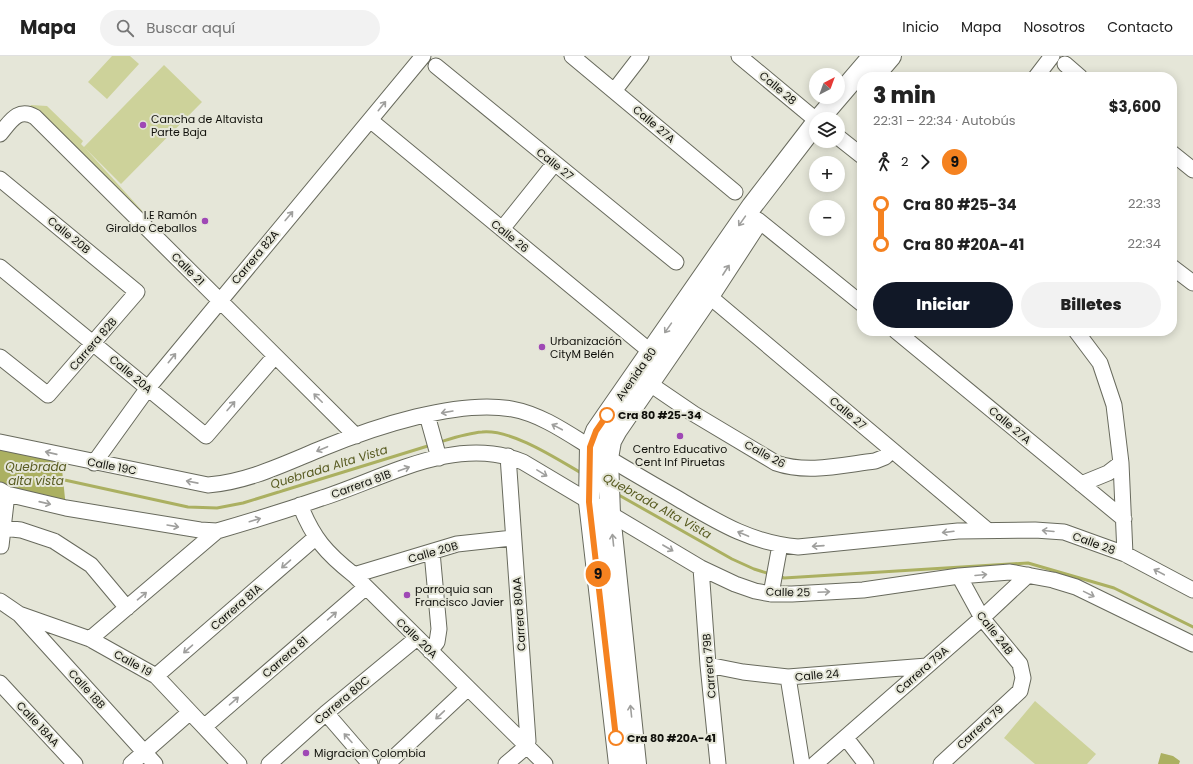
<!DOCTYPE html>
<html lang="es">
<head>
<meta charset="utf-8">
<style>
	:root { --surface:#fff; --page:#f2f2f2; --text:#222; --muted:#767676; --line:#e0e0e0; --accent:#111827 }
	body { margin:0; font-family:Poppins,sans-serif; background:var(--page); color:var(--text); height:100vh; display:flex; flex-direction:column; font-size:15px; white-space:nowrap }
	* { box-sizing:border-box; margin:0 }
	p { font-size:13px; color:var(--muted) }
	.icon { flex:none; width:22px; height:22px; fill:none; stroke:currentColor; stroke-width:2; stroke-linecap:round; stroke-linejoin:round }
	.map { position:relative; flex:1; overflow:hidden }
	.details { position:absolute; left:857px; top:16px; width:320px; height:264px; display:flex; flex-direction:column; background:var(--surface); border-radius:16px; box-shadow:0 2px 10px #0003 }
	.details>* { flex:none }
	.badge { padding:0 8px; border-radius:13px; font-size:14px; line-height:26px }
	.needle { width:26px; rotate:41deg }
	.buttons { position:absolute; left:809px; top:12px; display:grid; gap:8px }
	.buttons a { display:grid; place-items:center; width:36px; height:36px; border-radius:50%; background:var(--surface); box-shadow:0 2px 10px #0003; font-size:20px }
	.map>.badge { position:absolute; translate:-50% -50%; box-shadow:0 0 0 2px #fff }
	.legs { display:flex; align-items:center; gap:6px; height:44px; padding:0 16px; font-size:13px }
	.legs p { margin-inline-start:auto }
	.headline { display:flex; align-items:center; justify-content:space-between; height:68px; padding:0 16px }
	h1 { font-size:22px; font-weight:800; line-height:30px }
	.action { display:flex; gap:8px; margin-top:auto; padding:8px 16px }
	.action a { flex:1; height:46px; border-radius:24px; background:var(--accent); color:#fff; font-size:16px; font-weight:800; line-height:46px; text-align:center }
	.action a+a { background:var(--page); color:var(--text) }
	ul { padding:0 16px; list-style:none }
	li { display:flex; align-items:center; gap:14px; height:40px; font-size:15px }
	li i { display:grid; place-items:center; width:6px; height:100%; margin:0 5px; background:currentColor }
	li i::after { content:''; width:10px; height:10px; margin:-5px; border:3px solid; border-radius:50%; background:var(--surface) }
	li p { margin-inline-start:auto }
	li:first-child i { background:linear-gradient(#0000 50%,currentColor 0) }
	li:last-child i { background:linear-gradient(currentColor 50%,#0000 0) }
	header { display:flex; align-items:center; gap:24px; box-sizing:border-box; height:56px; padding:0 20px; background:var(--surface); border-bottom:1px solid var(--line) }
	header strong { font-size:19px }
	nav { display:flex; gap:22px; margin-inline-start:auto; font-size:14px }
	.search { width:280px; height:36px; background:var(--page); display:flex; align-items:center; gap:10px; box-sizing:border-box; padding:0 14px; border-radius:22px; color:var(--muted); font-size:15px }
	.map>svg:first-child { display:block }
	.green { fill:#cdd29a }
	.water { fill:#abb061 }
	.lines { fill:none; stroke-linecap:round; stroke-linejoin:round }
	.stream { stroke:#abb061; stroke-width:3 }
	.minor-casing { stroke:#686a5d; stroke-width:17 }
	.major-casing { stroke:#686a5d; stroke-width:22 }
	.minor { stroke:#fff; stroke-width:15 }
	.major { stroke:#fff; stroke-width:20 }
	.oneway { stroke:#9f9f9d }
	.line-1-casing { stroke:#fff; stroke-width:9 }
	.line-1 { stroke:#f58220; stroke-width:6 }
	.poi-dot { fill:#9f48b5; stroke:#e5e6d8; stroke-width:1.5 }
	.stop-1-dot { fill:#fff; stroke:#f58220; stroke-width:2 }
	.labels { text-anchor:middle; stroke-width:4; stroke-linejoin:round; paint-order:stroke }
	.street-label { font-size:11px; fill:#10100b; stroke:#e5e6d8 }
	.poi-label { font-size:11px; fill:#10100b; stroke:#e5e6d8; text-anchor:start }
	.stop-label { font-size:11px; font-weight:bold; fill:#10100b; stroke:#e5e6d8; text-anchor:start }
	.water-label { font-size:12px; font-style:italic; fill:#595c22; stroke:#e5e6d8 }
</style>
</head>
<body>
<header>
<strong>Mapa</strong>
<div class="search"><svg class="icon" aria-label="search" viewBox="0 0 24 24"><circle cx="10" cy="10" r="6"/><path d="M15 15l6 6"/></svg>Buscar aquí</div>
<nav><a>Inicio</a><a>Mapa</a><a>Nosotros</a><a>Contacto</a></nav>
</header>
<div class="map">
<svg width="1193" height="708" viewBox="0 0 1193 708">
	<rect width="100%" height="100%" fill="#e5e6d8"/>
	<path class="green" d="M 112,0 L 130,0 L 139,8 L 107,43 L 88,26 Z
		M 164,9 L 202,46 L 121,128 L 85,92 L 146,159 L 145,162 L 27,54 L 31,49 L 47,50 L 83,85 L 81,88 L 84,91 Z
		M 1035,645 L 1096,698 L 1087,708 L 1035,708 L 1004,682 Z"/>
	<path class="water" d="M 0,386 L 60,394 L 66,452 L 0,434 Z
		M 1161,697 L 1173,700 L 1180,705 L 1179,708 L 1158,708 Z"/>
	<g class="lines">
		<path class="stream" d="M 440,386 C 453,382 468,377 482,376 C 512,373 557,403 583,418
			M 60,423 L 188,451 L 217,452 L 243,447 L 431,389
			M 617,438 L 732,503 L 754,513 L 770,518
			M 779,520 L 784,522 L 1028,507 L 1114,532 L 1193,571"/>
		<g class="minor-casing">
			<path id="minor" d="M 572,0 L 735,136
				M 739,0 L 816,64
				M 1065,8 L 1080,21
				M 436,10 L 676,206
				M 1036,21 L 1052,0
				M 614,35 L 641,0
				M 370,64 L 651,296
				M 0,78 C 10,66 18,51 35,61 L 356,380
				M 838,81 L 862,100
				M 1172,97 L 1193,114
				M 0,123 L 137,236 L 48,339 L 0,301
				M 758,164 L 862,248
				M 502,173 L 554,108
				M 0,211 L 206,380 L 275,300
				M 1172,211 L 1193,227
				M 709,240 L 986,473
				M 896,275 L 1124,463
				M 1076,275 L 1100,307 L 1114,349 L 1121,407 L 1125,498
				M 650,328 L 694,358 L 776,407 C 807,418 842,409 875,405 L 885,401 L 892,394
				M 427,359 L 439,402
				M 0,386 L 208,429 C 248,426 286,407 323,392 C 374,371 458,343 512,353 C 540,358 566,376 590,391 C 618,408 647,425 675,441 C 716,465 750,487 798,491 L 958,475 L 1035,474 L 1064,476 L 1125,498 L 1193,534
				M 94,407 L 148,332 L 423,0
				M 1081,428 L 1108,417 L 1121,407
				M 0,434 L 7,438 L 66,452 L 200,474 L 217,475 C 252,465 287,454 322,442 C 385,422 456,378 523,406 L 701,512 L 735,528 L 755,535 L 771,538 L 792,538 L 863,534 L 959,520 L 1010,516 L 1053,524 L 1076,531 L 1193,588
				M 300,449 C 313,482 326,497 354,519 L 545,708
				M 3,472 L 21,474 L 54,485 L 91,509 L 127,552
				M 1,490 L 7,438
				M 701,512 L 708,609 L 718,708
				M 354,519 L 457,488 L 513,482
				M 771,538 L 780,489
				M 0,545 L 19,558 L 90,583 L 156,620 L 239,708
				M 20,559 L 155,708
				M 90,583 L 217,475
				M 430,595 L 437,586 L 439,573 L 432,496
				M 708,609 L 743,616 L 788,621 L 927,610
				M 156,620 L 315,482
				M 788,621 L 802,708
				M 0,627 L 75,708
				M 326,657 L 370,708
				M 204,671 L 366,531
				M 846,682 L 866,708
				M 131,708 L 190,656
				M 269,708 L 326,657 L 417,582
				M 387,708 L 468,632
				M 506,708 L 527,690 L 528,685 L 508,400
				M 815,708 L 982,562 L 1028,519
				M 941,708 L 1020,635 L 1023,622 L 1020,608 L 982,562 L 959,520"/>
		</g>
		<g class="major-casing">
			<path id="major" d="M 873,21 L 891,0
				M 819,63 L 873,0
				M 619,708 L 589,446 L 590,391 L 596,375 L 607,359 L 752,150 L 816,67
				M 636,708 L 610,458 L 608,402 L 611,385 L 617,374 L 709,240 L 756,168"/>
		</g>
		<use href="#minor" class="minor"/>
		<use href="#major" class="major"/>
	</g>
	<defs><path id="oneway-shaft" d="M-6 0H5M1.5-3L5.5 0L1.5 3" fill="none" stroke-width="1.6" stroke-linecap="round" stroke-linejoin="round"/></defs>
	<g class="oneway">
		<use href="#oneway-shaft" transform="translate(382 50) rotate(-51)"/>
		<use href="#oneway-shaft" transform="translate(289 160) rotate(-50)"/>
		<use href="#oneway-shaft" transform="translate(742 165) rotate(125)"/>
		<use href="#oneway-shaft" transform="translate(726 214) rotate(-57)"/>
		<use href="#oneway-shaft" transform="translate(668 272) rotate(125)"/>
		<use href="#oneway-shaft" transform="translate(172 302) rotate(-51)"/>
		<use href="#oneway-shaft" transform="translate(318 342) rotate(-135)"/>
		<use href="#oneway-shaft" transform="translate(231 350) rotate(-49)"/>
		<use href="#oneway-shaft" transform="translate(447 356) rotate(170)"/>
		<use href="#oneway-shaft" transform="translate(557 371) rotate(-152)"/>
		<use href="#oneway-shaft" transform="translate(322 393) rotate(157)"/>
		<use href="#oneway-shaft" transform="translate(51 397) rotate(-167)"/>
		<use href="#oneway-shaft" transform="translate(404 413) rotate(-20)"/>
		<use href="#oneway-shaft" transform="translate(542 417) rotate(31)"/>
		<use href="#oneway-shaft" transform="translate(192 426) rotate(-169)"/>
		<use href="#oneway-shaft" transform="translate(45 447) rotate(13)"/>
		<use href="#oneway-shaft" transform="translate(255 464) rotate(-17)"/>
		<use href="#oneway-shaft" transform="translate(173 470) rotate(10)"/>
		<use href="#oneway-shaft" transform="translate(1048 475) rotate(-175)"/>
		<use href="#oneway-shaft" transform="translate(948 476) rotate(173)"/>
		<use href="#oneway-shaft" transform="translate(743 478) rotate(-157)"/>
		<use href="#oneway-shaft" transform="translate(613 484) rotate(-96)"/>
		<use href="#oneway-shaft" transform="translate(818 490) rotate(176)"/>
		<use href="#oneway-shaft" transform="translate(668 492) rotate(30)"/>
		<use href="#oneway-shaft" transform="translate(286 508) rotate(139)"/>
		<use href="#oneway-shaft" transform="translate(1159 516) rotate(-152)"/>
		<use href="#oneway-shaft" transform="translate(981 519) rotate(-5)"/>
		<use href="#oneway-shaft" transform="translate(824 536) rotate(-3)"/>
		<use href="#oneway-shaft" transform="translate(1089 538) rotate(26)"/>
		<use href="#oneway-shaft" transform="translate(142 540) rotate(-40)"/>
		<use href="#oneway-shaft" transform="translate(332 560) rotate(-41)"/>
		<use href="#oneway-shaft" transform="translate(188 593) rotate(139)"/>
		<use href="#oneway-shaft" transform="translate(234 645) rotate(-41)"/>
		<use href="#oneway-shaft" transform="translate(631 655) rotate(-96)"/>
		<use href="#oneway-shaft" transform="translate(440 659) rotate(137)"/>
		<use href="#oneway-shaft" transform="translate(348 682) rotate(-132)"/>
	</g>
	<g class="lines">
		<g class="line-1-casing">
			<path id="line-1" d="M 607,359 L 596,375 L 590,391 L 589,446 L 616,682"/>
		</g>
		<use href="#line-1" class="line-1"/>
	</g>
	<g class="poi-dot">
		<circle cx="143" cy="69" r="4"/>
		<circle cx="205" cy="165" r="4"/>
		<circle cx="542" cy="291" r="4"/>
		<circle cx="680" cy="380" r="4"/>
		<circle cx="407" cy="539" r="4"/>
		<circle cx="306" cy="697" r="4"/>
	</g>
	<g class="stop-1-dot">
		<circle cx="607" cy="359" r="7"/>
		<circle cx="616" cy="682" r="7"/>
	</g>
	<g class="labels">
		<g class="street-label">
			<text transform="translate(778 32) rotate(40)" y="4">Calle 28</text>
			<text transform="translate(654 68) rotate(40)" y="4">Calle 27A</text>
			<text transform="translate(555 108) rotate(39)" y="4">Calle 27</text>
			<text transform="translate(69 179) rotate(39)" y="4">Calle 20B</text>
			<text transform="translate(510 180) rotate(39)" y="4">Calle 26</text>
			<text transform="translate(255 201) rotate(-50)" y="4">Carrera 82A</text>
			<text transform="translate(188 213) rotate(45)" y="4">Calle 21</text>
			<text transform="translate(93 288) rotate(-49)" y="4">Carrera 82B</text>
			<text transform="translate(131 318) rotate(40)" y="4">Calle 20A</text>
			<text transform="translate(636 318) rotate(-55)" y="4">Avenida 80</text>
			<text transform="translate(848 357) rotate(40)" y="4">Calle 27</text>
			<text transform="translate(1010 369) rotate(40)" y="4">Calle 27A</text>
			<text transform="translate(765 398) rotate(28)" y="4">Calle 26</text>
			<text transform="translate(112 410) rotate(11)" y="4">Calle 19C</text>
			<text transform="translate(361 428) rotate(-20)" y="4">Carrera 81B</text>
			<text transform="translate(1094 487) rotate(20)" y="4">Calle 28</text>
			<text transform="translate(433 496) rotate(-16)" y="4">Calle 20B</text>
			<text transform="translate(788 536) rotate(1)" y="4">Calle 25</text>
			<text transform="translate(236 551) rotate(-41)" y="4">Carrera 81A</text>
			<text transform="translate(519 558) rotate(-94)" y="4">Carrera 80AA</text>
			<text transform="translate(995 577) rotate(52)" y="4">Calle 24B</text>
			<text transform="translate(417 582) rotate(44)" y="4">Calle 20A</text>
			<text transform="translate(285 601) rotate(-41)" y="4">Carrera 81</text>
			<text transform="translate(133 607) rotate(29)" y="4">Calle 19</text>
			<text transform="translate(709 610) rotate(-95)" y="4">Carrera 79B</text>
			<text transform="translate(922 614) rotate(-41)" y="4">Carrera 79A</text>
			<text transform="translate(817 619) rotate(-5)" y="4">Calle 24</text>
			<text transform="translate(87 633) rotate(48)" y="4">Calle 18B</text>
			<text transform="translate(342 644) rotate(-40)" y="4">Carrera 80C</text>
			<text transform="translate(38 668) rotate(47)" y="4">Calle 18AA</text>
			<text transform="translate(980 671) rotate(-43)" y="4">Carrera 79</text>
		</g>
		<g class="poi-label">
			<text x="151" y="67">Cancha de Altavista<tspan x="151" dy="13">Parte Baja</tspan></text>
			<text x="197" y="163" text-anchor="end">I.E Ramón<tspan x="197" dy="13">Giraldo Ceballos</tspan></text>
			<text x="550" y="289">Urbanización<tspan x="550" dy="13">CityM Belén</tspan></text>
			<text x="680" y="397" text-anchor="middle">Centro Educativo<tspan x="680" dy="13">Cent Inf Piruetas</tspan></text>
			<text x="415" y="537">parroquia san<tspan x="415" dy="13">Francisco Javier</tspan></text>
			<text x="314" y="701">Migracion Colombia</text>
		</g>
		<g class="stop-label">
			<text x="618" y="363">Cra 80 #25-34</text>
			<text x="627" y="686">Cra 80 #20A-41</text>
		</g>
		<g class="water-label">
			<text x="36" y="415">Quebrada<tspan x="36" dy="14">alta vista</tspan></text>
			<text transform="translate(329 411) rotate(-17)" y="4">Quebrada Alta Vista</text>
			<text transform="translate(657 450) rotate(29)" y="4">Quebrada Alta Vista</text>
		</g>
	</g>
</svg>
<div class="buttons">
<a><svg class="needle" viewBox="-14 -14 28 28"><path d="M0-13l5 13h-10z" fill="#e53935"/><path d="M0 13l5-13h-10z" fill="#767676"/></svg></a>
<a><svg class="icon" aria-label="layers" viewBox="0 0 24 24"><path d="M12 4l9 5-9 5-9-5zM3 14l9 5 9-5"/></svg></a>
<a>+</a>
<a>−</a>
</div>
<b class="badge" style="left:598px;top:518px;background:#f58220;color:#111">9</b>
<section class="details">
<div class="headline"><div><h1>3 min</h1><p>22:31 – 22:34 · Autobús</p></div><b>$3,600</b></div>
<div class="legs"><svg class="icon" aria-label="walk" viewBox="0 0 24 24"><circle cx="13" cy="4" r="2"/><path d="M13 8l-2 6 4 7M11 14l-3 7M7 12l3-4h3l4 4"/></svg>2<svg class="icon" aria-label="forward" viewBox="0 0 24 24"><path d="M9 5l7 7-7 7"/></svg><b class="badge" style="background:#f58220;color:#111">9</b></div>
<ul>
<li><i style="color:#f58220"></i><b>Cra 80 #25-34</b><p>22:33</p></li>
<li><i style="color:#f58220"></i><b>Cra 80 #20A-41</b><p>22:34</p></li>
</ul>
<div class="action"><a>Iniciar</a><a>Billetes</a></div>
</section>
</div>
</body>
</html>
